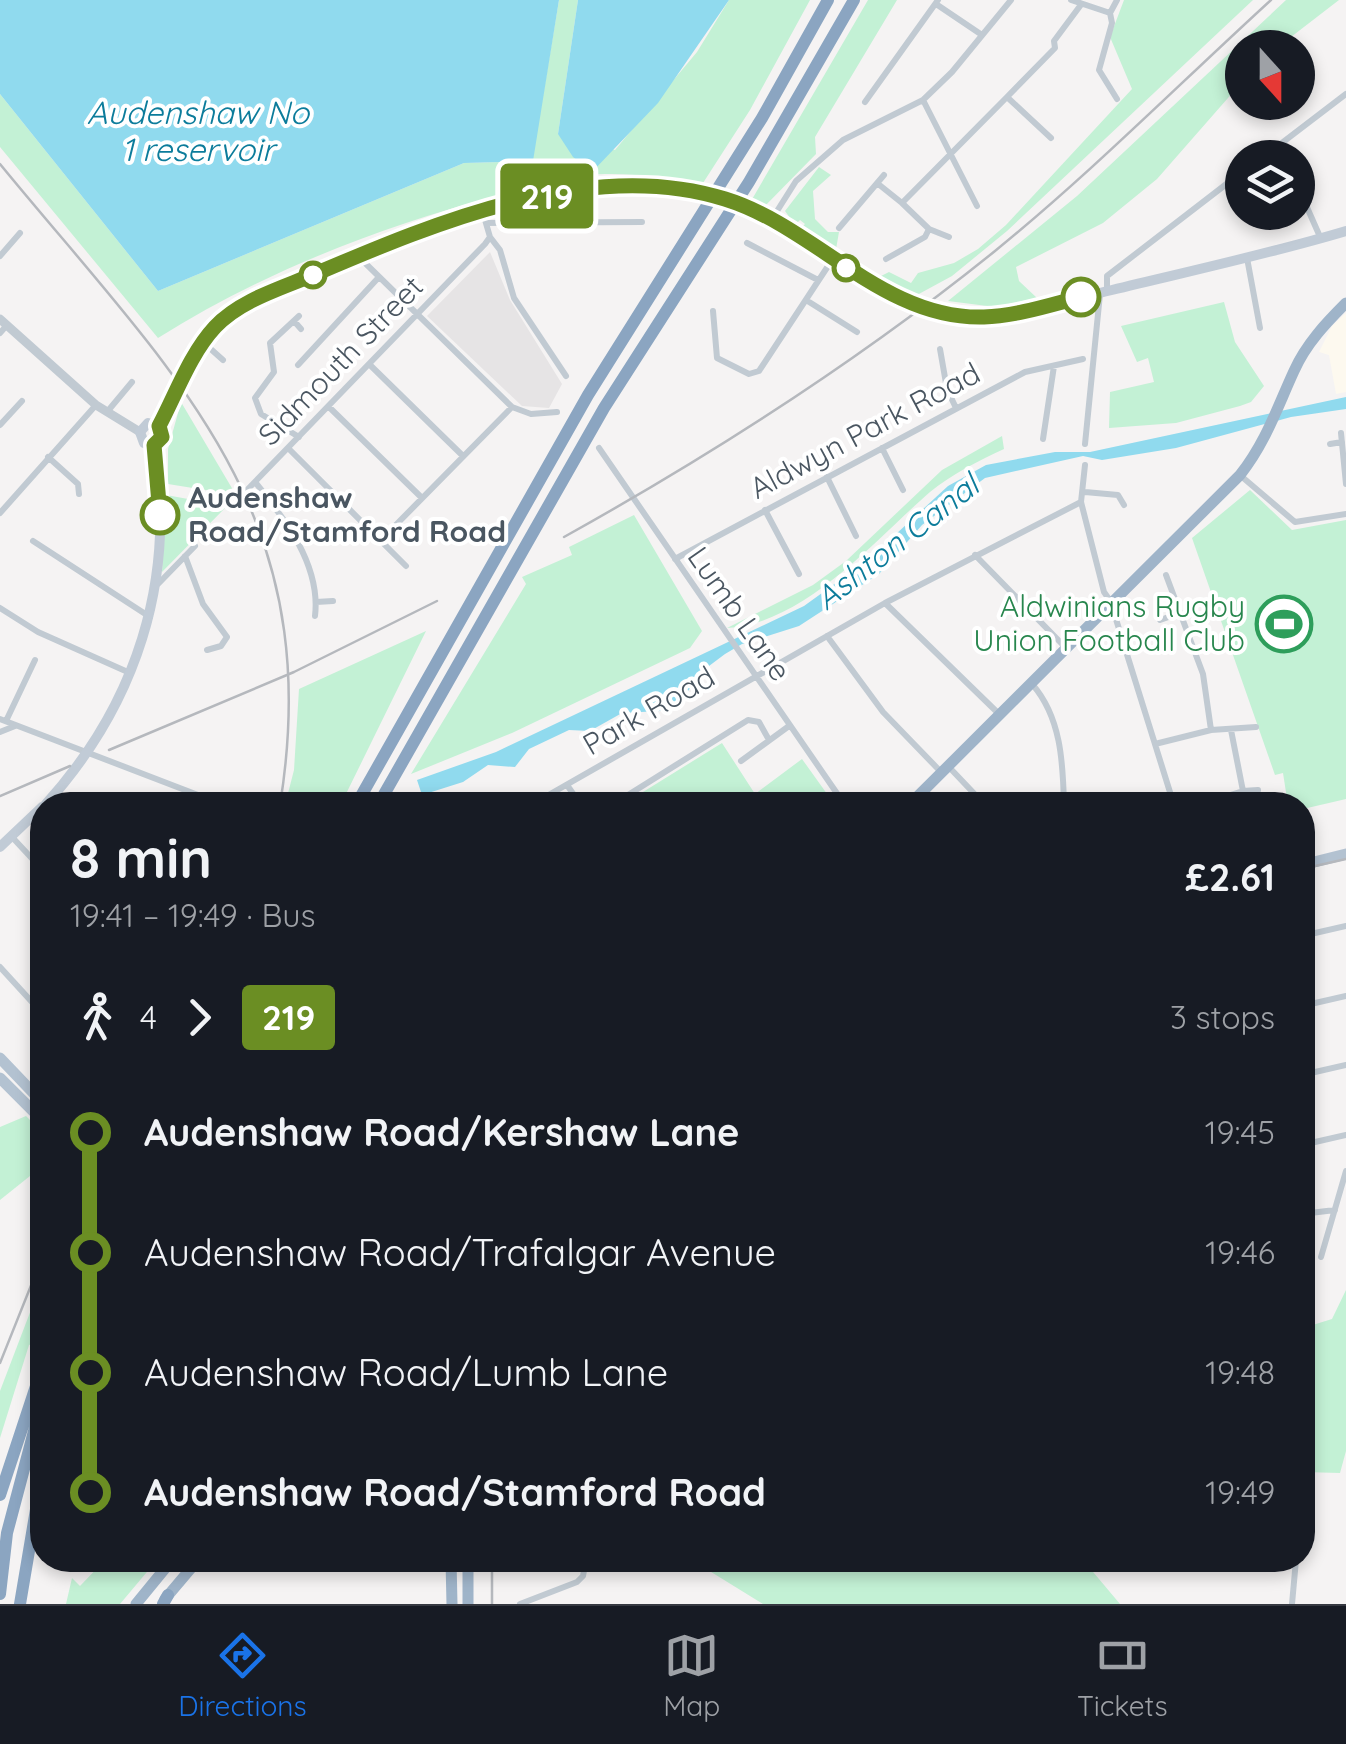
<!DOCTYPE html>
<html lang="en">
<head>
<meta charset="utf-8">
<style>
	:root { --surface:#171b24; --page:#20242c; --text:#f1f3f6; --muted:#9ea1a6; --line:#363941; --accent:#1a73e8 }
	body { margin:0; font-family:Quicksand,sans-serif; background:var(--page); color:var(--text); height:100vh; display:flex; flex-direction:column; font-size:38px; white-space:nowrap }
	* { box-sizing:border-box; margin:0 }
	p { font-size:32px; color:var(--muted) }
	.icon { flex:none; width:55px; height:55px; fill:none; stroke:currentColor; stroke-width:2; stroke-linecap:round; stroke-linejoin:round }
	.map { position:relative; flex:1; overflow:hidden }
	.side { position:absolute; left:30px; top:792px; width:1285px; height:780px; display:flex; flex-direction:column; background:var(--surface); border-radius:40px; box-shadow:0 5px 15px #0003 }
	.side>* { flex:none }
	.badge { padding:0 20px; border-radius:8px; font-size:35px; line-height:65px }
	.needle { width:65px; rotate:159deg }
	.tools { position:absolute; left:1225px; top:30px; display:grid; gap:20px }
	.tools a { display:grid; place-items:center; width:90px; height:90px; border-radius:50%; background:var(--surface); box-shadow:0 5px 15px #0003; font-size:50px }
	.map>.badge { position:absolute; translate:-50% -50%; box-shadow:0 0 0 5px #fff }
	.legs { display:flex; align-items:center; gap:15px; height:110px; padding:0 40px; font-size:32px }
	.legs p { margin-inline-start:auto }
	.overview { display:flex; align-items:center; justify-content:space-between; height:170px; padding:0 40px }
	h1 { font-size:55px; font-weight:700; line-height:75px }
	ul { padding:0 40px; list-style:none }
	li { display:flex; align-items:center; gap:35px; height:120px; font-size:38px }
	li i { display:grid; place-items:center; width:15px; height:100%; margin:0 12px; background:currentColor }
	li i::after { content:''; width:25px; height:25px; margin:-12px; border:8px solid; border-radius:50%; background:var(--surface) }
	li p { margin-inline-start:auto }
	li:first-child i { background:linear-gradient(#0000 50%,currentColor 0) }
	li:last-child i { background:linear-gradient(currentColor 50%,#0000 0) }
	.tab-bar { display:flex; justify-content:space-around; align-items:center; height:140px; border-top:2px solid var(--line); background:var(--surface); font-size:28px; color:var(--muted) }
	.tab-bar a { display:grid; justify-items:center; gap:5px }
	.tab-bar .on { color:var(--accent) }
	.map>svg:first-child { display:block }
	.commercial { fill:#fdf9ef }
	.education { fill:#e6e4e5 }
	.green { fill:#c3f1d5 }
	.water { fill:#90daee }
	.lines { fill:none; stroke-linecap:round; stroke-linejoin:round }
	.minor { stroke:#c1cad2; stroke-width:6 }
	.tertiary { stroke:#c1cad2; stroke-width:9 }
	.secondary { stroke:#c1cbd6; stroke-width:10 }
	.primary { stroke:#b3c2d1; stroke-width:11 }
	.trunk { stroke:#9fb4c9; stroke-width:11 }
	.motorway { stroke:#8ba5c1; stroke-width:12 }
	.tram { stroke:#b5b8bd; stroke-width:2.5 }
	.rail { stroke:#b5b8bd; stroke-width:2.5 }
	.line-1-casing { stroke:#fff; stroke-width:22 }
	.line-1 { stroke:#6b8e23; stroke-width:15 }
	.stop-1-dot { fill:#fff; stroke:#6b8e23; stroke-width:5 }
	.labels { text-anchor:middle; stroke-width:8; stroke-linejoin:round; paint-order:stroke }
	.street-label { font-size:30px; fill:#4a5661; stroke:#fff }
	.stop-label { font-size:30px; font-weight:bold; fill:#4a5661; stroke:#fff; text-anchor:start }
	.leisure-label { font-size:30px; fill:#27864d; stroke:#fff; text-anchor:end }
	.water-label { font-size:32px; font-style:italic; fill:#0c7c9b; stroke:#fff }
</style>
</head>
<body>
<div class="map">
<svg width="1346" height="1604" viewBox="0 0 1346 1604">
	<rect width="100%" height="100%" fill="#f5f3f3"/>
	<path class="commercial" d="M 1346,313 L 1346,392 L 1336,394 L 1329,355 L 1319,352 L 1332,326 Z"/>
	<path class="education" d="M 490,252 L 510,300 L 562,384 L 549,408 L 522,406 L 427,316 Z"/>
	<path class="green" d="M 559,0 L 578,0 L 558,134 L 615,150 L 697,52 L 729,0 L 810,0 L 750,110 L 703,183 C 671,180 637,173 605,174 C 567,174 529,187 493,197 C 376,228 260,274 158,338 L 0,147 L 0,94 L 158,291 L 464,163 L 532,161 Z
		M 868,0 L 897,0 L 815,137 L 816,154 L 764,207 L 751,201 Z
		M 1124,0 L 1253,0 L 1007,231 L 952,276 L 917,295 L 877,278 L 889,272 L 911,283 L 918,273 L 954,263 L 978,249 L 1006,225 L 1132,89 L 1110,37 Z
		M 1286,0 L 1339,0 L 1278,47 L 1242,48 L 1242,82 L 1157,179 L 1103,223 L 1016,267 L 1019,281 L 1037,298 L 995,307 L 948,301 L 1077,196 Z
		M 819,167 L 831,175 L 813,191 L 815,219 L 828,232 L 839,232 L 835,255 L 800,229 L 805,224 L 800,220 L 795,225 L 785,211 Z
		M 1224,302 L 1235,342 L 1264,386 L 1251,402 L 1240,406 L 1176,423 L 1109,428 L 1110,392 L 1154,382 L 1148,358 L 1137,362 L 1121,326 Z
		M 181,402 L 236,495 L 168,484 L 168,449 Z
		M 1002,436 L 1004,449 C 978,461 952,474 930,492 C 876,539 804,624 727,628 L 813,585 L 846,561 L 942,470 Z
		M 1250,490 L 1292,530 L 1346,520 L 1346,799 L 1303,809 L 1302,805 L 1288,805 L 1283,773 L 1275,775 L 1192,538 Z
		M 166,495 L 227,506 L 162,572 Z
		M 634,515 L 702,631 L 690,648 L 512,733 L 411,774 L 526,584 L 522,577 L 572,555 L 569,547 Z
		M 426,631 L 344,798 L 324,805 L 285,805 L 294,770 L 299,689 Z
		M 722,743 L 755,794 L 802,759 L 835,805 L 622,805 Z
		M 26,1116 L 42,1132 L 42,1172 L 30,1176 L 0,1200 L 0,1127 Z
		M 42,1281 L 42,1341 L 29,1345 L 0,1438 L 0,1391 Z
		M 1346,1290 L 1346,1451 L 1340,1473 L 1303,1472 L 1303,1328 L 1332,1319 Z
		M 105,1560 L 157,1560 L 120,1604 L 66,1604 L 72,1578 L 80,1586 Z
		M 707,1560 L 1083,1560 L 1120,1604 L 763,1604 L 703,1567 Z"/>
	<path class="water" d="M 0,0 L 559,0 L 533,161 L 464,163 L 158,291 L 0,94 Z
		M 578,0 L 729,0 L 658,103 L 592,172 L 573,157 L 558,134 Z
		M 1346,397 L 1346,409 L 1291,417 L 1176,448 L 1102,460 L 1083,456 L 985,478 L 922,525 L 879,574 L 799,626 L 742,644 L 725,654 L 705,669 L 681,700 L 660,711 L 622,713 L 590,731 L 569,730 L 529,749 L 515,767 L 488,765 L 463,782 L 422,795 L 417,780 L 496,752 L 804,606 L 869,559 L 948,486 L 986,465 L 1055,452 L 1090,452 Z"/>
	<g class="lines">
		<path class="minor" d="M 1071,0 L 1110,13 L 1117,0
			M 936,4 L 982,35
			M 1110,13 L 1112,23 L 1099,70 L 1117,99
			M 1007,97 L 1055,48 L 1054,41 L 1080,6
			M 923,100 L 977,206
			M 865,102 L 938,0
			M 1279,144 L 1285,158
			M 1262,158 L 1346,94
			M 877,183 L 902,203
			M 1298,187 L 1321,239
			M 772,219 L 796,181 L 843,140 L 923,100 L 952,72 L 1011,0
			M 486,223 L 642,222
			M 839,228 L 884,175
			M 929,229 L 949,237
			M 490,237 L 500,250 L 514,298 L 566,376
			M 747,243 L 818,280
			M 0,256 L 20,233
			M 358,256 L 512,407 L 531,414 L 557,412
			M 1247,258 L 1260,328
			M 886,259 L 925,237 L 929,229 L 902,203 L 1007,97 L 1051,138
			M 1107,291 L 1107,276 L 1242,172
			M 806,300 L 857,332
			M 713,311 L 717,358 L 749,374 L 759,371 L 832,260
			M 299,316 L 270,343 L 274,372 L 255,398 L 261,414 L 299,437
			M 294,321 L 301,329
			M 0,333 L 7,325
			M 204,343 L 223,360
			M 940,349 L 947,389 L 956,408
			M 369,364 L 463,456
			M 298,365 L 379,277
			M 329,407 L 422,498
			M 107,412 L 132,382
			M 0,425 L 22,401
			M 1341,433 L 1346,484
			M 1043,439 L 1054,366
			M 1085,444 L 1100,294
			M 1330,444 L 1342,442
			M 599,448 L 845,805
			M 882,448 L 903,490
			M 289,449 L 406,566
			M 48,457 L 78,484 L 79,494
			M 1085,465 L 1081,502 L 1104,592 L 1111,602
			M 1241,476 L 1295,522 L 1346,514
			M 827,477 L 856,536
			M 255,482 C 285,519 321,565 315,616
			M 247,490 L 485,244 L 490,237 L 483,213
			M 1085,492 L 1118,495 L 1124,505
			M 765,510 L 799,574
			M 0,513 L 96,405
			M 382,539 L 512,407
			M 33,541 L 150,617
			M 975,555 L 1065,647
			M 185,556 L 203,604 L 227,637 L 221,646 L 207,650
			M 675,559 L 1025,372 L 1083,359
			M 1166,575 L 1203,674 L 1211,730
			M 158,584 L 195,546
			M 316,602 L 333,601
			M 885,603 L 998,713
			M 0,608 L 38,632 L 130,673
			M 1108,608 L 1115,616 L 1174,805
			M 1160,620 L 1180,613
			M 827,636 L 883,712 L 941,772
			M 1032,684 C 1061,717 1063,762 1064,805
			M 0,719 L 224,805
			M 6,721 L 35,660
			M 1231,730 L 1243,791 L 1258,790
			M 0,732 L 15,726
			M 1155,744 L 1211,730 L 1256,727
			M 741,761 L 789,726
			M 948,766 L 985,805
			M 567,785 L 581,805
			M 1224,797 L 1243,791
			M 531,805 L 885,603 L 1081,502
			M 612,805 L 748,720 L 759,722 L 769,740
			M 1152,805 L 1173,799
			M 12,837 L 38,865
			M 1302,936 L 1346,926
			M 0,967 L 42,1013
			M 1302,1006 L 1346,996
			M 1302,1075 L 1346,1065
			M 1302,1145 L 1346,1135
			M 1302,1214 L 1335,1210
			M 1321,1257 L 1346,1171
			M 1135,1563 L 1140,1560
			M 520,1604 L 577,1582 L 583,1576 L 586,1560
			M 1292,1604 L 1296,1560"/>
		<path class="tertiary" d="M 0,319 L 96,405 L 140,432"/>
		<path class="secondary" d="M 154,445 L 144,443 L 140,432 L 148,423 L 159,426
			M 45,805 C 136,705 177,580 154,445 L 162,437 L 159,426 C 176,394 191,346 220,323 C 251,298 291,284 328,269 C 442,220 606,157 729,200 C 808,228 870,306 956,315 C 1008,321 1062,302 1112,290 C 1190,271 1269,254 1346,231
			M 0,847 L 42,807"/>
		<path class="primary" d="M 1302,865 L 1346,854
			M 0,1058 L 42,1102
			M 0,1078 L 42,1120"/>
		<path class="trunk" d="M 909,805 L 1240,475 C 1266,442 1277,408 1294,371 C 1306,344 1326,323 1346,303
			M 451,1560 L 452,1604
			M 468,1560 L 468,1604
			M 165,1599 L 198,1560
			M 136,1604 L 172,1560"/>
		<path class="motorway" d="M 356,805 L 588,395 L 762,118 L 828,0
			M 378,805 L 604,408 L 749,182 L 854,0
			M 0,1495 L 42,1368
			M 0,1594 L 7,1533 L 42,1401
			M 20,1604 L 42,1474
			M 163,1604 L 168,1595"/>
		<path class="tram" d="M 1302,869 L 1346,859
			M 492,1560 L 492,1604"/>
		<path class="rail" d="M 0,164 C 172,374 328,508 280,805
			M 564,537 C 715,453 860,360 995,251 C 1091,173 1179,84 1271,0
			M 109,750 L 294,672 L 437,601
			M 0,796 L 70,766
			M 0,1363 L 42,1258"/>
	</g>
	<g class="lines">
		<g class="line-1-casing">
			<path id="line-1" d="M 160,515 L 154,445 L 162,437 L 159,426 C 176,394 190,354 215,327 C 240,300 282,288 315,274 C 437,222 591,157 725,199 C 816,227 883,320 984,317 C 1016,316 1050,305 1081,297"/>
		</g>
		<use href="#line-1" class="line-1"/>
	</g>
	<defs>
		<g id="stadium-ring" transform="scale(2.875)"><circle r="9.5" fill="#fff" stroke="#2e9e5b" stroke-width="1.5"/><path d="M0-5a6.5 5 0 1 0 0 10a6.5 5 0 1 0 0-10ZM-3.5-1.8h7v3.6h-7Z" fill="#2e9e5b"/></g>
	</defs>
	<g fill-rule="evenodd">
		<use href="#stadium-ring" x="1284" y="624"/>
	</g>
	<g class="stop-1-dot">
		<circle cx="846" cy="268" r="12"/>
		<circle cx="313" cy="275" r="12"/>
		<circle cx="1081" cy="297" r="18"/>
		<circle cx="160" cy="515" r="18"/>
	</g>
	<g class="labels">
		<g class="street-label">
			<text transform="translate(341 361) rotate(-46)" y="10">Sidmouth Street</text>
			<text transform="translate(865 431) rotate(-28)" y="10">Aldwyn Park Road</text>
			<text transform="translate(739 614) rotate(55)" y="10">Lumb Lane</text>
			<text transform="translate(649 711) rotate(-30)" y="10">Park Road</text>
		</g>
		<g class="stop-label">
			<text x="188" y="508">Audenshaw<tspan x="188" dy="34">Road/Stamford Road</tspan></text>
		</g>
		<g class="leisure-label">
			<text x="1245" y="617">Aldwinians Rugby<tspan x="1245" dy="34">Union Football Club</tspan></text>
		</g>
		<g class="water-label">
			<text x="198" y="124">Audenshaw No<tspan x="198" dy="37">1 reservoir</tspan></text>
			<text transform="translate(897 542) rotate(-38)" y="11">Ashton Canal</text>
		</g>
	</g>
</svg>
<div class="tools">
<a><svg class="needle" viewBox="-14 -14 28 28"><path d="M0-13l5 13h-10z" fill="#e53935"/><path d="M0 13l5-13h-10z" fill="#9ea1a6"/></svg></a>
<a><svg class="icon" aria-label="layers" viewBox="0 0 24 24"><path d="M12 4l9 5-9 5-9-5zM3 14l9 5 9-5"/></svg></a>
</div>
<b class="badge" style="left:547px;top:196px;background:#6b8e23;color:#fff">219</b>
<section class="side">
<div class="overview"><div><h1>8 min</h1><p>19:41 – 19:49 · Bus</p></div><b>£2.61</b></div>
<div class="legs"><svg class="icon" aria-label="walk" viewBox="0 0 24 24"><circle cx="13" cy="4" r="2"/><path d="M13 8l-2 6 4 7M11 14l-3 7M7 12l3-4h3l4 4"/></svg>4<svg class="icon" aria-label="forward" viewBox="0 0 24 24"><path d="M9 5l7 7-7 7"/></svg><b class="badge" style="background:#6b8e23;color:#fff">219</b><p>3 stops</p></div>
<ul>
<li><i style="color:#6b8e23"></i><b>Audenshaw Road/Kershaw Lane</b><p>19:45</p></li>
<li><i style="color:#6b8e23"></i><span>Audenshaw Road/Trafalgar Avenue</span><p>19:46</p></li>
<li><i style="color:#6b8e23"></i><span>Audenshaw Road/Lumb Lane</span><p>19:48</p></li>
<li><i style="color:#6b8e23"></i><b>Audenshaw Road/Stamford Road</b><p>19:49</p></li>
</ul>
</section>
</div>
<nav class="tab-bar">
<a class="on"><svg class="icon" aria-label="directions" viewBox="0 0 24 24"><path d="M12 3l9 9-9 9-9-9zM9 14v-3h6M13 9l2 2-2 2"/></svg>Directions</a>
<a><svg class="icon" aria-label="map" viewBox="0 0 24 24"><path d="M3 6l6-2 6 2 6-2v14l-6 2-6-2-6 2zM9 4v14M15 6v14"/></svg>Map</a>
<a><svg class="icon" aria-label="tickets" viewBox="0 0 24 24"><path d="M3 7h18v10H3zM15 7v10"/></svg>Tickets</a>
</nav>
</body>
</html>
